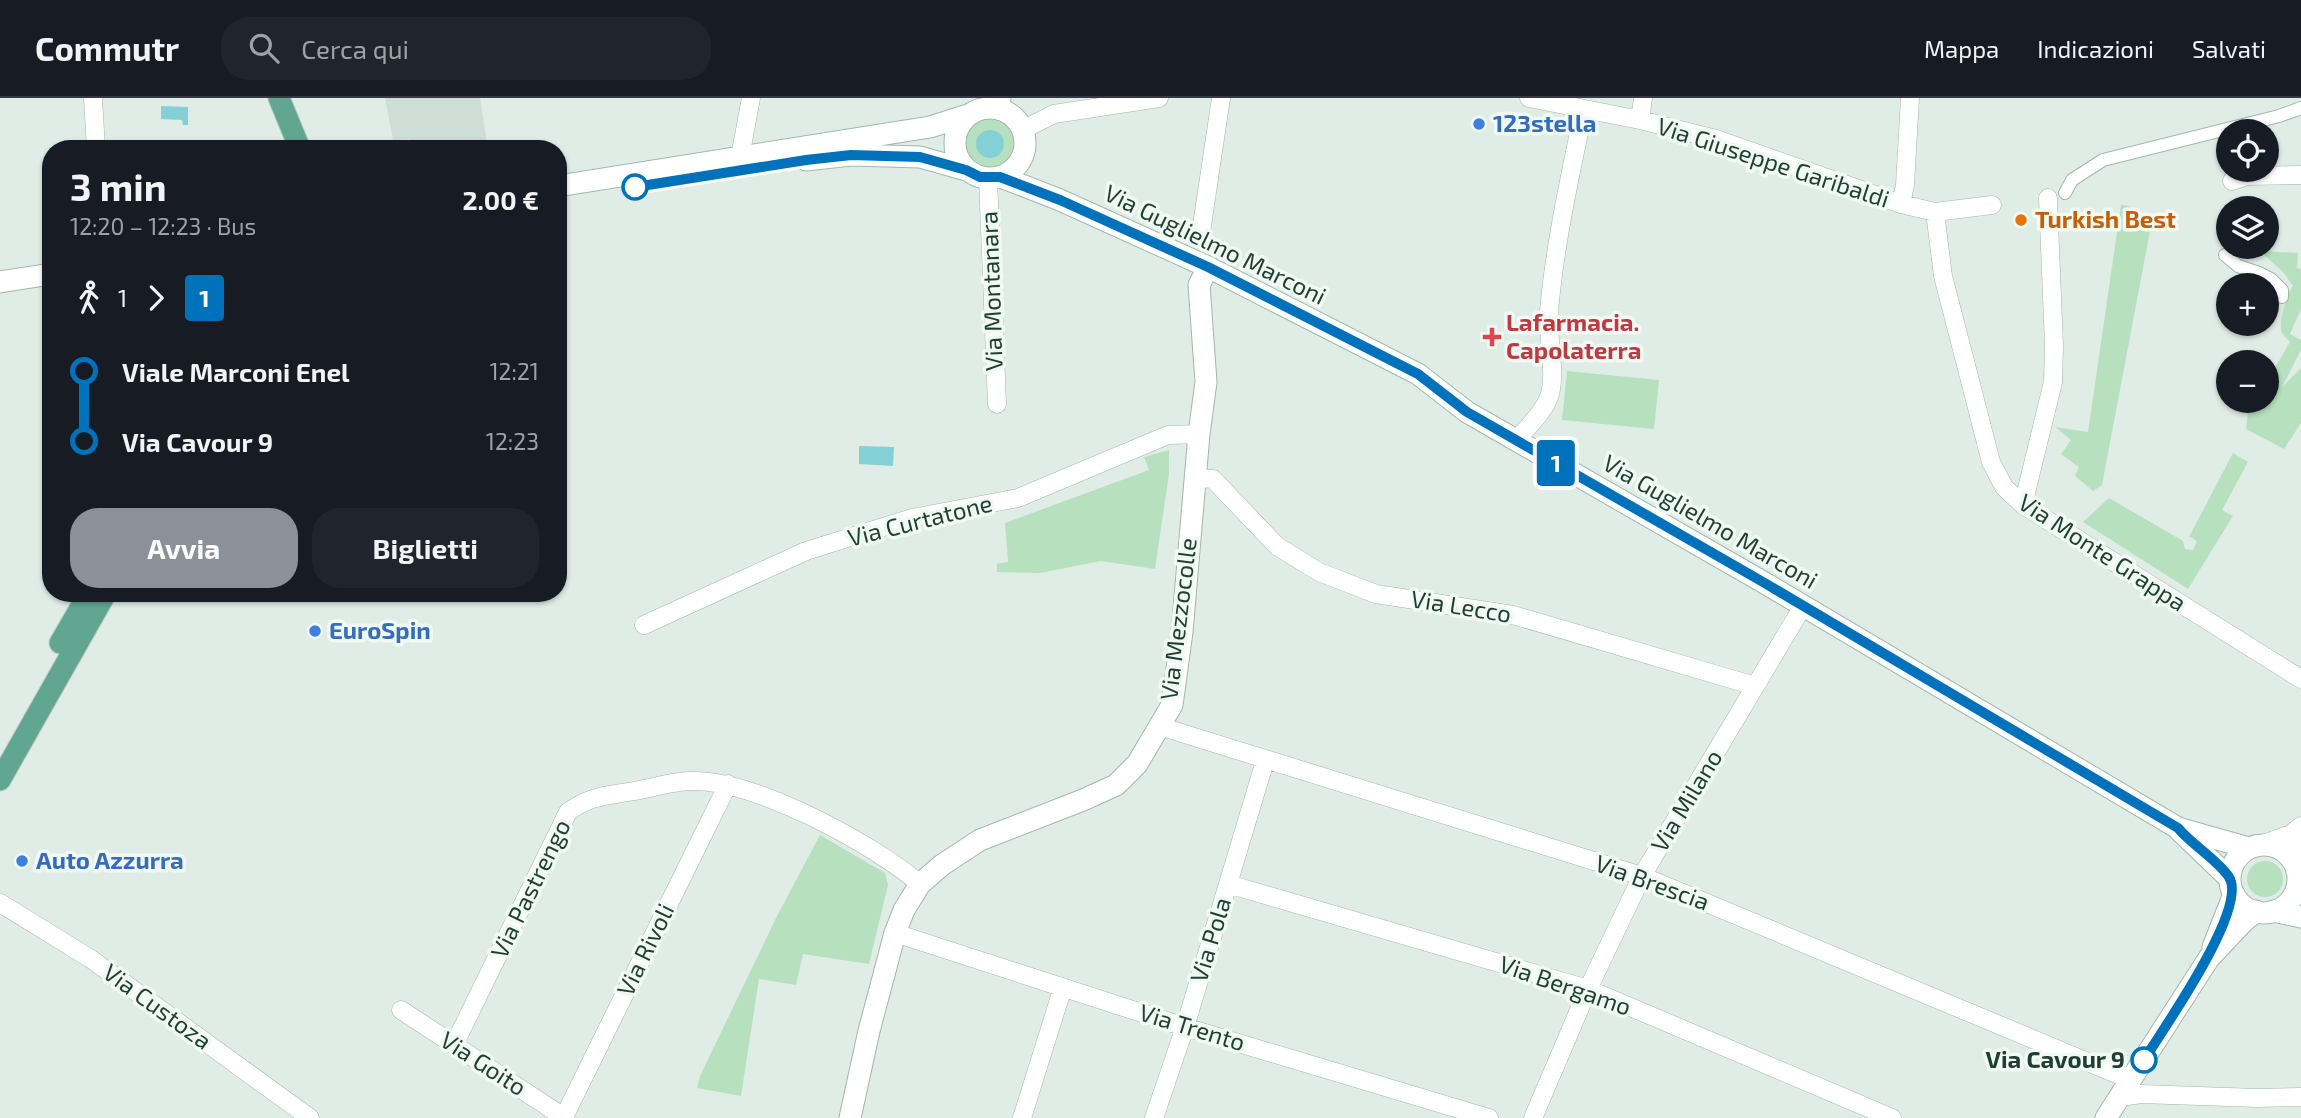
<!DOCTYPE html>
<html lang="it">
<head>
<meta charset="utf-8">
<style>
	:root { --surface:#171b24; --page:#20242c; --text:#f1f3f6; --muted:#9ea1a6; --line:#363941; --accent:#8c9099 }
	body { margin:0; font-family:"Exo 2",sans-serif; background:var(--page); color:var(--text); height:100vh; display:flex; flex-direction:column; font-size:26px; white-space:nowrap }
	* { box-sizing:border-box; margin:0 }
	p { font-size:23px; color:var(--muted) }
	.icon { flex:none; width:38px; height:38px; fill:none; stroke:currentColor; stroke-width:2; stroke-linecap:round; stroke-linejoin:round }
	.map { position:relative; flex:1; overflow:hidden }
	.side { position:absolute; left:42px; top:42px; width:525px; height:462px; display:flex; flex-direction:column; background:var(--surface); border-radius:28px; box-shadow:0 2px 5px #0004 }
	.side>* { flex:none }
	.badge { padding:0 14px; border-radius:5px; font-size:24px; line-height:46px }
	.controls { position:absolute; left:2216px; top:21px; display:grid; gap:14px }
	.controls a { display:grid; place-items:center; width:63px; height:63px; border-radius:50%; background:var(--surface); box-shadow:0 2px 5px #0004; font-size:35px }
	.map>.badge { position:absolute; translate:-50% -50%; box-shadow:0 0 0 4px #fff }
	.legs { display:flex; align-items:center; gap:10px; height:77px; padding:0 28px; font-size:23px }
	.legs p { margin-inline-start:auto }
	.head { display:flex; align-items:center; justify-content:space-between; height:119px; padding:0 28px }
	h1 { font-size:38px; font-weight:700; line-height:52px }
	.cta { display:flex; gap:14px; margin-top:auto; padding:14px 28px }
	.cta a { flex:1; height:80px; border-radius:28px; background:var(--accent); color:#fff; font-size:28px; font-weight:700; line-height:80px; text-align:center }
	.cta a+a { background:var(--page); color:var(--text) }
	ul { padding:0 28px; list-style:none }
	li { display:flex; align-items:center; gap:24px; height:70px; font-size:26px }
	li i { display:grid; place-items:center; width:10px; height:100%; margin:0 9px; background:currentColor }
	li i::after { content:''; width:18px; height:18px; margin:-9px; border:5px solid; border-radius:50%; background:var(--surface) }
	li p { margin-inline-start:auto }
	li:first-child i { background:linear-gradient(#0000 50%,currentColor 0) }
	li:last-child i { background:linear-gradient(currentColor 50%,#0000 0) }
	header { display:flex; align-items:center; gap:42px; box-sizing:border-box; height:98px; padding:0 35px; background:var(--surface); border-bottom:2px solid var(--line) }
	header strong { font-size:33px }
	nav { display:flex; gap:38px; margin-inline-start:auto; font-size:24px }
	.search { width:490px; height:63px; background:var(--page); display:flex; align-items:center; gap:18px; box-sizing:border-box; padding:0 24px; border-radius:28px; color:var(--muted); font-size:26px }
	.map>svg:first-child { display:block }
	.built { fill:#ceddd5 }
	.green { fill:#b7e0bf; fill-rule:evenodd }
	.water { fill:#83d0d7 }
	.lines { fill:none; stroke-linecap:round; stroke-linejoin:round }
	.pedestrian-casing { stroke:#a2b5ad; stroke-width:14 }
	.minor-casing { stroke:#a2b5ad; stroke-width:19 }
	.tertiary-casing { stroke:#a2b5ad; stroke-width:23 }
	.secondary-casing { stroke:#9eb9ae; stroke-width:23 }
	.primary-casing { stroke:#c0c9c6; stroke-width:23 }
	.pedestrian { stroke:#fff; stroke-width:12 }
	.minor { stroke:#fff; stroke-width:18 }
	.tertiary { stroke:#fff; stroke-width:21 }
	.secondary { stroke:#fff; stroke-width:21 }
	.primary { stroke:#61a690; stroke-width:21 }
	.line-1-casing { stroke:#fff; stroke-width:16 }
	.line-1 { stroke:#0072bc; stroke-width:10 }
	.shop-dot { fill:#3f7fe0; stroke:#f1f9f5; stroke-width:2.5 }
	.stop-1-dot { fill:#fff; stroke:#0072bc; stroke-width:3.5 }
	.food-dot { fill:#e8710a; stroke:#f1f9f5; stroke-width:2.5 }
	.health-dot { fill:#e0444e; stroke:#f1f9f5; stroke-width:2.5 }
	.labels { text-anchor:middle; stroke-width:7; stroke-linejoin:round; paint-order:stroke }
	.shop-label { font-size:24px; font-weight:bold; fill:#366cbe; stroke:#f1f9f5; text-anchor:start }
	.street-label { font-size:24px; fill:#1f3f34; stroke:#f1f9f5 }
	.food-label { font-size:24px; font-weight:bold; fill:#c56008; stroke:#f1f9f5; text-anchor:start }
	.health-label { font-size:24px; font-weight:bold; fill:#be3a42; stroke:#f1f9f5; text-anchor:start }
	.stop-label { font-size:24px; font-weight:bold; fill:#1f3f34; stroke:#f1f9f5; text-anchor:end }
</style>
</head>
<body>
<header>
<strong>Commutr</strong>
<div class="search"><svg class="icon" aria-label="search" viewBox="0 0 24 24"><circle cx="10" cy="10" r="6"/><path d="M15 15l6 6"/></svg>Cerca qui</div>
<nav><a>Mappa</a><a>Indicazioni</a><a>Salvati</a></nav>
</header>
<div class="map">
<svg width="2301" height="1020" viewBox="0 0 2301 1020">
	<rect width="100%" height="100%" fill="#e0ede6"/>
	<path class="built" d="M 385,0 L 480,0 L 488,51 L 411,51 L 410,41 L 393,42 Z"/>
	<path class="green" d="M 987,21 C 1045,25 1001,100 970,63 C 956,45 969,25 987,21 ZM 988,32 L 1004,44 L 1003,52 L 982,57 L 977,49 L 981,36 Z
		M 2121,107 C 2135,106 2142,121 2150,133 L 2102,387 L 2093,393 L 2075,378 L 2079,369 L 2061,356 L 2071,342 L 2055,329 L 2088,334 Z
		M 2260,153 L 2298,155 L 2297,170 L 2301,171 L 2301,211 L 2290,236 L 2301,242 L 2301,252 L 2282,289 L 2301,270 L 2301,325 L 2284,351 L 2246,331 L 2249,303 L 2266,303 L 2266,269 L 2276,268 L 2290,244 C 2287,240 2281,237 2281,231 C 2279,222 2288,193 2293,188 L 2283,174 Z
		M 1567,273 L 1659,282 L 1654,331 L 1562,322 Z
		M 1169,352 L 1169,376 L 1155,471 L 1101,463 L 1040,475 L 997,474 L 997,466 L 1008,464 L 1005,425 L 1149,372 L 1144,359 Z
		M 2233,355 L 2248,364 L 2222,412 L 2233,418 L 2188,491 L 2083,424 L 2109,400 L 2183,443 L 2185,451 L 2193,452 L 2197,444 L 2193,440 L 2189,439 Z
		M 820,737 L 885,775 L 888,787 L 869,866 L 803,856 L 796,887 L 759,881 L 741,998 L 697,990 L 700,978 L 777,818 Z
		M2247 781a18 18 0 1 1 36 0a18 18 0 1 1-36 0Z"/>
	<path class="water" d="M 161,8 L 188,9 L 188,27 L 183,27 L 182,22 L 161,21 Z
		M976 46a14 14 0 1 1 28 0a14 14 0 1 1-28 0Z
		M 859,348 L 894,349 L 893,368 L 859,366 Z"/>
	<g class="lines">
		<g class="pedestrian-casing">
			<path id="pedestrian" d="M 2065,95 L 2072,82 L 2103,62 L 2279,18 L 2301,10
				M 2225,157 L 2238,168 L 2259,175 L 2271,181 L 2282,192 L 2282,199"/>
		</g>
		<g class="minor-casing">
			<path id="minor" d="M 93,0 L 96,51
				M 1529,0 L 1640,22 L 1716,41 L 1901,106 L 1935,114 L 1992,107
				M 1640,22 L 1643,0
				M 1022,32 L 1054,16 L 1159,0
				M 740,59 L 751,0
				M 988,80 L 997,306
				M 2232,83 L 2247,78 L 2301,77
				M 1901,106 L 1905,87 L 1910,0
				M 1935,114 L 1943,178 L 1991,364 L 2004,389 L 2023,407 L 2301,581
				M 1201,134 L 1221,0
				M 1516,342 C 1528,329 1542,316 1549,299 C 1557,278 1547,237 1549,213 C 1555,145 1570,78 1584,11
				M 1197,380 L 1213,381 L 1277,448 L 1319,474 L 1376,496 L 1513,517 L 1755,588
				M 2023,407 L 2053,284 L 2054,248 L 2048,100
				M 644,527 L 806,453 L 912,420 L 1018,400 L 1168,337 L 1199,336
				M 1159,628 L 1642,778 L 2131,982
				M 2260,747 L 2291,736 L 2301,728
				M 2296,769 L 2298,743 L 2301,734
				M 1228,786 L 1588,891 L 1892,1020
				M 0,805 L 91,861 L 310,1020
				M 895,835 L 1185,929 L 1489,1020
				M 401,912 L 565,1020
				M 454,947 L 568,714 C 591,697 607,698 634,693 C 653,690 673,683 692,683 C 755,682 872,745 920,786
				M 2120,999 L 2141,996 L 2257,1000 L 2301,999
				M 564,1019 L 728,686
				M 1022,1020 L 1063,889
				M 1154,1020 L 1185,929 L 1265,663
				M 1533,1020 L 1588,891 L 1642,778 L 1803,508"/>
		</g>
		<g class="tertiary-casing">
			<path id="tertiary" d="M 998,11 L 1000,0
				M 0,184 L 51,176
				M 2213,849 L 2234,796
				M 850,1020 L 869,933 L 895,835 L 904,812 L 920,786 L 942,767 L 980,742 L 1083,702 L 1116,687 L 1137,666 L 1172,607 L 1182,534 L 1199,336 L 1206,284 L 1199,187 L 1208,169
				M 2106,1020 L 2209,860 L 2243,824 L 2256,813"/>
		</g>
		<g class="secondary-casing">
			<path id="secondary" d="M955 45a35 35 0 1 1 70 0a35 35 0 1 1-70 0Z
				M 806,62 L 851,57 L 920,59 L 966,72
				M 1001,79 L 1060,102 L 1208,169 L 1418,276 L 1467,314 L 1763,484 L 2178,730 L 2249,750
				M 558,88 L 930,29 L 971,16
				M 2179,732 L 2230,781
				M2230 781a34 34 0 1 1 68 0a34 34 0 1 1-68 0Z
				M 2273,813 L 2301,819"/>
		</g>
		<g class="primary-casing">
			<path id="primary" d="M 279,0 L 300,51
				M 60,545 L 89,495
				M 0,682 L 106,495"/>
		</g>
		<use href="#pedestrian" class="pedestrian"/>
		<use href="#minor" class="minor"/>
		<use href="#tertiary" class="tertiary"/>
		<use href="#secondary" class="secondary"/>
		<use href="#primary" class="primary"/>
	</g>
	<g class="lines">
		<g class="line-1-casing">
			<path id="line-1" d="M 635,89 L 806,62 L 851,57 L 920,59 L 966,72 L 980,79 L 1000,79 L 1060,102 L 1208,169 L 1418,276 L 1467,314 L 1763,484 L 2178,730 C 2192,747 2217,761 2229,779 C 2249,810 2163,931 2144,962"/>
		</g>
		<use href="#line-1" class="line-1"/>
	</g>
	<g class="shop-dot">
		<circle cx="1479" cy="26" r="7"/>
		<circle cx="315" cy="533" r="7"/>
		<circle cx="22" cy="763" r="7"/>
	</g>
	<g class="stop-1-dot">
		<circle cx="635" cy="89" r="12"/>
		<circle cx="2144" cy="962" r="12"/>
	</g>
	<circle class="food-dot" cx="2021" cy="122" r="7"/>
	<path class="health-dot" d="M1488.5 228.5h7v7h7v7h-7v7h-7v-7h-7v-7h7z"/>
	<g class="labels">
		<g class="shop-label">
			<text x="1493" y="34">123stella</text>
			<text x="329" y="541">EuroSpin</text>
			<text x="36" y="771">Auto Azzurra</text>
		</g>
		<g class="street-label">
			<text transform="translate(1773 65) rotate(18)" y="8">Via Giuseppe Garibaldi</text>
			<text transform="translate(1215 147) rotate(26)" y="8">Via Guglielmo Marconi</text>
			<text transform="translate(992 193) rotate(-92)" y="8">Via Montanara</text>
			<text transform="translate(920 423) rotate(-14)" y="8">Via Curtatone</text>
			<text transform="translate(1710 424) rotate(30)" y="8">Via Guglielmo Marconi</text>
			<text transform="translate(2102 455) rotate(33)" y="8">Via Monte Grappa</text>
			<text transform="translate(1461 509) rotate(9)" y="8">Via Lecco</text>
			<text transform="translate(1179 521) rotate(-83)" y="8">Via Mezzocolle</text>
			<text transform="translate(1687 703) rotate(-59)" y="8">Via Milano</text>
			<text transform="translate(1652 785) rotate(20)" y="8">Via Brescia</text>
			<text transform="translate(531 791) rotate(-64)" y="8">Via Pastrengo</text>
			<text transform="translate(1211 842) rotate(-73)" y="8">Via Pola</text>
			<text transform="translate(646 852) rotate(-64)" y="8">Via Rivoli</text>
			<text transform="translate(1565 888) rotate(19)" y="8">Via Bergamo</text>
			<text transform="translate(157 909) rotate(36)" y="8">Via Custoza</text>
			<text transform="translate(1192 930) rotate(17)" y="8">Via Trento</text>
			<text transform="translate(483 966) rotate(33)" y="8">Via Goito</text>
		</g>
		<g class="food-label">
			<text x="2035" y="130">Turkish Best</text>
		</g>
		<g class="health-label">
			<text x="1506" y="233">Lafarmacia.<tspan x="1506" dy="28">Capolaterra</tspan></text>
		</g>
		<g class="stop-label">
			<text x="2125" y="970">Via Cavour 9</text>
		</g>
	</g>
</svg>
<div class="controls">
<a><svg class="icon" aria-label="locate" viewBox="0 0 24 24"><circle cx="12" cy="12" r="6"/><path d="M12 2v4M12 18v4M2 12h4M18 12h4"/></svg></a>
<a><svg class="icon" aria-label="layers" viewBox="0 0 24 24"><path d="M12 4l9 5-9 5-9-5zM3 14l9 5 9-5"/></svg></a>
<a>+</a>
<a>−</a>
</div>
<b class="badge" style="left:1556px;top:365px;background:#0072bc;color:#fff">1</b>
<section class="side">
<div class="head"><div><h1>3 min</h1><p>12:20 – 12:23 · Bus</p></div><b>2.00 €</b></div>
<div class="legs"><svg class="icon" aria-label="walk" viewBox="0 0 24 24"><circle cx="13" cy="4" r="2"/><path d="M13 8l-2 6 4 7M11 14l-3 7M7 12l3-4h3l4 4"/></svg>1<svg class="icon" aria-label="forward" viewBox="0 0 24 24"><path d="M9 5l7 7-7 7"/></svg><b class="badge" style="background:#0072bc;color:#fff">1</b></div>
<ul>
<li><i style="color:#0072bc"></i><b>Viale Marconi Enel</b><p>12:21</p></li>
<li><i style="color:#0072bc"></i><b>Via Cavour 9</b><p>12:23</p></li>
</ul>
<div class="cta"><a>Avvia</a><a>Biglietti</a></div>
</section>
</div>
</body>
</html>
